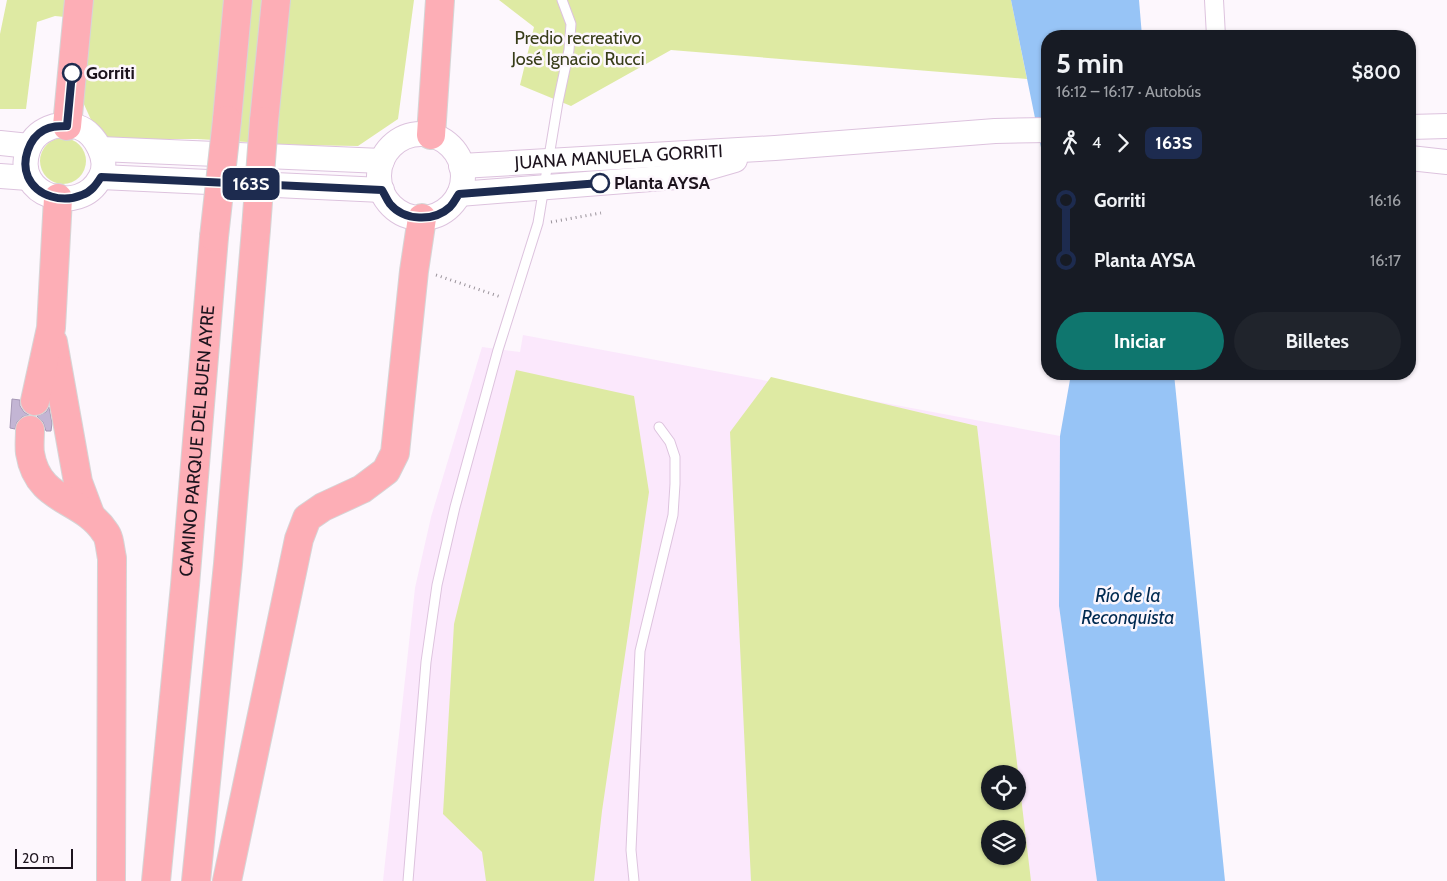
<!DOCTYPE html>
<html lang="es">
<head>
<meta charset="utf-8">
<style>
	:root { --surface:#171b24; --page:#20242c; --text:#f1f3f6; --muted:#9ea1a6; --accent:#0f766e }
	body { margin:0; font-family:Cabin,sans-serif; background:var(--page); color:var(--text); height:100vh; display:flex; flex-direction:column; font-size:19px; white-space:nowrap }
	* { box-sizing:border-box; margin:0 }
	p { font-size:16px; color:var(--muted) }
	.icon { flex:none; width:28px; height:28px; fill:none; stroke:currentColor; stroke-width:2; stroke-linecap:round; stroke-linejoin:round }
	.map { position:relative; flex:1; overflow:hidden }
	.panel { position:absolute; left:1041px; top:30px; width:375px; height:350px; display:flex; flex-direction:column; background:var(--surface); border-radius:20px; box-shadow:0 1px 4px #0004 }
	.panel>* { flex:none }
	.badge { padding:0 10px; border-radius:8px; font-size:18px; line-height:32px }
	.controls { position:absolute; left:981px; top:765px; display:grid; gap:10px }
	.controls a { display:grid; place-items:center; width:45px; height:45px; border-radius:50%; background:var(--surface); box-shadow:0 1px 4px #0004; font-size:25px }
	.scale { position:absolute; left:15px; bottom:12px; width:58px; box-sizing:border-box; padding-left:5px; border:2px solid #1d141e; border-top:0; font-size:14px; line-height:18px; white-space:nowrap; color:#1d141e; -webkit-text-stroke:4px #fdf7fd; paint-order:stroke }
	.map>.badge { position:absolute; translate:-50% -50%; box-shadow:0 0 0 2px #fff }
	.legs { display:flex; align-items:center; gap:8px; height:55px; padding:0 15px; font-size:16px }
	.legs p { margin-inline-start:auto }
	.head { display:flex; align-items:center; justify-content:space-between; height:85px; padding:0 15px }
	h1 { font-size:28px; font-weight:700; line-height:38px }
	.button { display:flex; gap:10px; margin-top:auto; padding:10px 15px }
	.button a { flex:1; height:58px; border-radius:30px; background:var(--accent); color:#fff; font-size:20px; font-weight:700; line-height:58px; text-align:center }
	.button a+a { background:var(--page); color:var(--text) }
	ul { padding:0 15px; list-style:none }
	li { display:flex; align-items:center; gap:18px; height:60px; font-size:19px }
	li i { display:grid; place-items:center; width:8px; height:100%; margin:0 6px; background:currentColor }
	li i::after { content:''; width:12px; height:12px; margin:-6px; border:4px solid; border-radius:50%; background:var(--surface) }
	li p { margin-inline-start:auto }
	li:first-child i { background:linear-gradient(#0000 50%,currentColor 0) }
	li:last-child i { background:linear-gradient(currentColor 50%,#0000 0) }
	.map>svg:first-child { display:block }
	.built { fill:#fbe8fc; fill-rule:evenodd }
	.green { fill:#deeaa3; fill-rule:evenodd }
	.water { fill:#97c4f6 }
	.building { fill:#c3b5d4; stroke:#a597b5 }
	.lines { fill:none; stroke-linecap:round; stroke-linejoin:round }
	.service-casing { stroke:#ddc3de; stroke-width:11 }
	.minor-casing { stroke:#ddc3de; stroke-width:20 }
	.secondary-casing { stroke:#ddc3de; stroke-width:26 }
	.motorway-casing { stroke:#d6d5d6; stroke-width:30 }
	.path { stroke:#99929a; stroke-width:3; stroke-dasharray:1 4; stroke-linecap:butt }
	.service { stroke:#fff; stroke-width:9 }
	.minor { stroke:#fff; stroke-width:18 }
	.secondary { stroke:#fff; stroke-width:24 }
	.motorway { stroke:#fdaeb6; stroke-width:28 }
	.motorway-bridge-casing { stroke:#d6d5d6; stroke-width:30; stroke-linecap:butt }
	.motorway-bridge { stroke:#fdaeb6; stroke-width:28 }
	.line-1-casing { stroke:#fff; stroke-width:11 }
	.line-1 { stroke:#1d2b4f; stroke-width:8 }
	.stop-1-dot { fill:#fff; stroke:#1d2b4f; stroke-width:2.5 }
	.labels { text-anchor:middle; stroke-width:5; stroke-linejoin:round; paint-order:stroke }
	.park-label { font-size:18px; fill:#383d19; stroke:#fdf7fd }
	.stop-label { font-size:18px; font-weight:bold; fill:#1d141e; stroke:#fdf7fd; text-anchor:start }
	.street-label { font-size:18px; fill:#1d141e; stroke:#fdf7fd }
	.water-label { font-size:19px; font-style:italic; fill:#012a51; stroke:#fdf7fd }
</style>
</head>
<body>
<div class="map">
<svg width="1447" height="881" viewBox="0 0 1447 881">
	<rect width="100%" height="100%" fill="#fdf7fd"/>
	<path class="built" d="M 523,335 L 1060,436 L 1059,606 L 1097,881 L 383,881 L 415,588 L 431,517 L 482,347 L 520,352 ZM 990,774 L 1018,774 L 1018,801 L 990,801 ZM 990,829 L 1018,829 L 1018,856 L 990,856 Z"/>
	<path class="green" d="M 7,0 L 414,0 L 398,119 L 358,146 L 297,145 L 197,139 L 109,139 L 92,122 L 78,91 L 85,19 L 55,16 L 37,22 L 26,109 L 0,109 L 0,34 Z
		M 499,0 L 1011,0 L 1027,79 L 671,50 L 571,106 L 520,85 L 534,27 Z
		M40 161a23 23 0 1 1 46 0a23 23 0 1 1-46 0Z
		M 516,370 L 634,396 L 649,492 L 602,811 L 594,881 L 486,881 L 482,852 L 443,814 L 454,624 Z
		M 771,377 L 977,426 L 1031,881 L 751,881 L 730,432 ZM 990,774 L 1018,774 L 1018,801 L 990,801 ZM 990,829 L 1018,829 L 1018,856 L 990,856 Z"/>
	<path class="water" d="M 1011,0 L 1139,0 L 1142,36 L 1048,36 L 1047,177 Z
		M 1071,374 L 1174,374 L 1225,881 L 1097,881 L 1059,606 L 1060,436 Z"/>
	<path class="building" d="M 12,399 L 20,400 L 20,406 L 24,412 L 29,415 L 22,417 L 17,422 L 15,429 L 10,428 Z
		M 49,407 L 52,423 L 51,431 L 46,431 L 43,422 L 37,416 L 46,412 Z"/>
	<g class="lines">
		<g class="service-casing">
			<path id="service" d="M 408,881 L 426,662 L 437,585 L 455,507 L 498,350 L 538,223 L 558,102 L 569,50 L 571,24 L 562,0
				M 634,881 L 631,850 L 640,651 L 673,515 L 675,484 L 675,457 L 670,442 L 659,427"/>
		</g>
		<g class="minor-casing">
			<path id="minor" d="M 1214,0 L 1216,36"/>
		</g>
		<g class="secondary-casing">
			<g id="secondary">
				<path d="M 55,126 C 63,126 71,125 78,127 C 96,133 110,161 100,178 C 80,217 12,196 28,150 C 33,136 42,130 55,126 Z"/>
				<path d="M 1410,127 L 1447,126"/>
				<circle cx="421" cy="176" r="42"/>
				<path d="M 0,143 L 29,146"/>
				<path d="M 100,149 L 382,161"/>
				<path d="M 1410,158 L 1447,162"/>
				<path id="s1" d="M 461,166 L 775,148 L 995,131 L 1048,130"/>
				<path d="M 0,176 L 28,178"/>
				<path d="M 101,177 L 382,190"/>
				<path d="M 459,194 L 676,177 L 735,160"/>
			</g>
		</g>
		<g class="motorway-casing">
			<g id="motorway">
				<path d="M 227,120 L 238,0"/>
				<path d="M 264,121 L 276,0"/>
				<path d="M 67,126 L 79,0"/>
				<path d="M 431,135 L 440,0"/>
				<path d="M 53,342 L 78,482 L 90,514"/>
				<path d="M 35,401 L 51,328 L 58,198"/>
				<path d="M 30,430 C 30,438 29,446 30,453 C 38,503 82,497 105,532 C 110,538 110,550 112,558 L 111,881"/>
				<path id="s2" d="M 156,881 L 185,585 L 214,237"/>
				<path d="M 196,881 L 228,564 L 256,229"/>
				<path d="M 227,881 L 299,539 L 307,518 L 323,507 L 362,489 L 386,471 L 395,453 L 414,271 L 422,218"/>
			</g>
		</g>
		<path class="path" d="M 551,222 L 601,213
			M 436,275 L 501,297"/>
		<use href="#service" class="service"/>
		<use href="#minor" class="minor"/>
		<use href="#secondary" class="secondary"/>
		<use href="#motorway" class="motorway"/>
		<g class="motorway-bridge-casing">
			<path id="motorway-bridge" d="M 256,229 L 264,121
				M 214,237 L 227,120"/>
		</g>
		<use href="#motorway-bridge" class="motorway-bridge"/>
	</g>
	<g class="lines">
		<g class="line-1-casing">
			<path id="line-1" d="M 72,73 L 67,126 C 59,126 51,126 44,130 C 29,138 21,161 28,177 C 37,197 63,203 82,195 C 91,192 96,185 101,177 L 382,190 C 385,195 387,200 390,204 C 404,221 434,222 450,207 C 454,203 456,198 459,194 L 600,183"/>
		</g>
		<use href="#line-1" class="line-1"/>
	</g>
	<g class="stop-1-dot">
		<circle cx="72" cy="73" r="9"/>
		<circle cx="600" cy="183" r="9"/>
	</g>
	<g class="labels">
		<g class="park-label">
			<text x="578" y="44">Predio recreativo<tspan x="578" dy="21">José Ignacio Rucci</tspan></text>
		</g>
		<g class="stop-label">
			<text x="86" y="79">Gorriti</text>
			<text x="614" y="189">Planta AYSA</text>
		</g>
		<g class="street-label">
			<text dy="6" stroke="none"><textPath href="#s1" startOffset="158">JUANA MANUELA GORRITI</textPath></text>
			<text dy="6" stroke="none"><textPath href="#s2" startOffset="442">CAMINO PARQUE DEL BUEN AYRE</textPath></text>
		</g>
		<g class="water-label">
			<text x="1128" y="602">Río de la<tspan x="1128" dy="22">Reconquista</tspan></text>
		</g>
	</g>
</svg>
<div class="controls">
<a><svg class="icon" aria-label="locate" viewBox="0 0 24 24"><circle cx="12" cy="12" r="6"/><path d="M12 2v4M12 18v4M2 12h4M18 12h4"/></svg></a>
<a><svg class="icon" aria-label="layers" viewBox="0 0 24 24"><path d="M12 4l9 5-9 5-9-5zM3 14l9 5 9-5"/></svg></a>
</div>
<div class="scale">20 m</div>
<b class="badge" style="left:251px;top:184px;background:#1d2b4f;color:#fff">163S</b>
<section class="panel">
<div class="head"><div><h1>5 min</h1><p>16:12 – 16:17 · Autobús</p></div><b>$800</b></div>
<div class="legs"><svg class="icon" aria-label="walk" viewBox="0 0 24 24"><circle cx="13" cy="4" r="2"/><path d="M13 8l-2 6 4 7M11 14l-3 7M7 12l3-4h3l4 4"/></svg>4<svg class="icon" aria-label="forward" viewBox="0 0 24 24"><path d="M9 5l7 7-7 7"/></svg><b class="badge" style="background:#1d2b4f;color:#fff">163S</b></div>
<ul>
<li><i style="color:#1d2b4f"></i><b>Gorriti</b><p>16:16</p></li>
<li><i style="color:#1d2b4f"></i><b>Planta AYSA</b><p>16:17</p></li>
</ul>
<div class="button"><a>Iniciar</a><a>Billetes</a></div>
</section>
</div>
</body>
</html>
